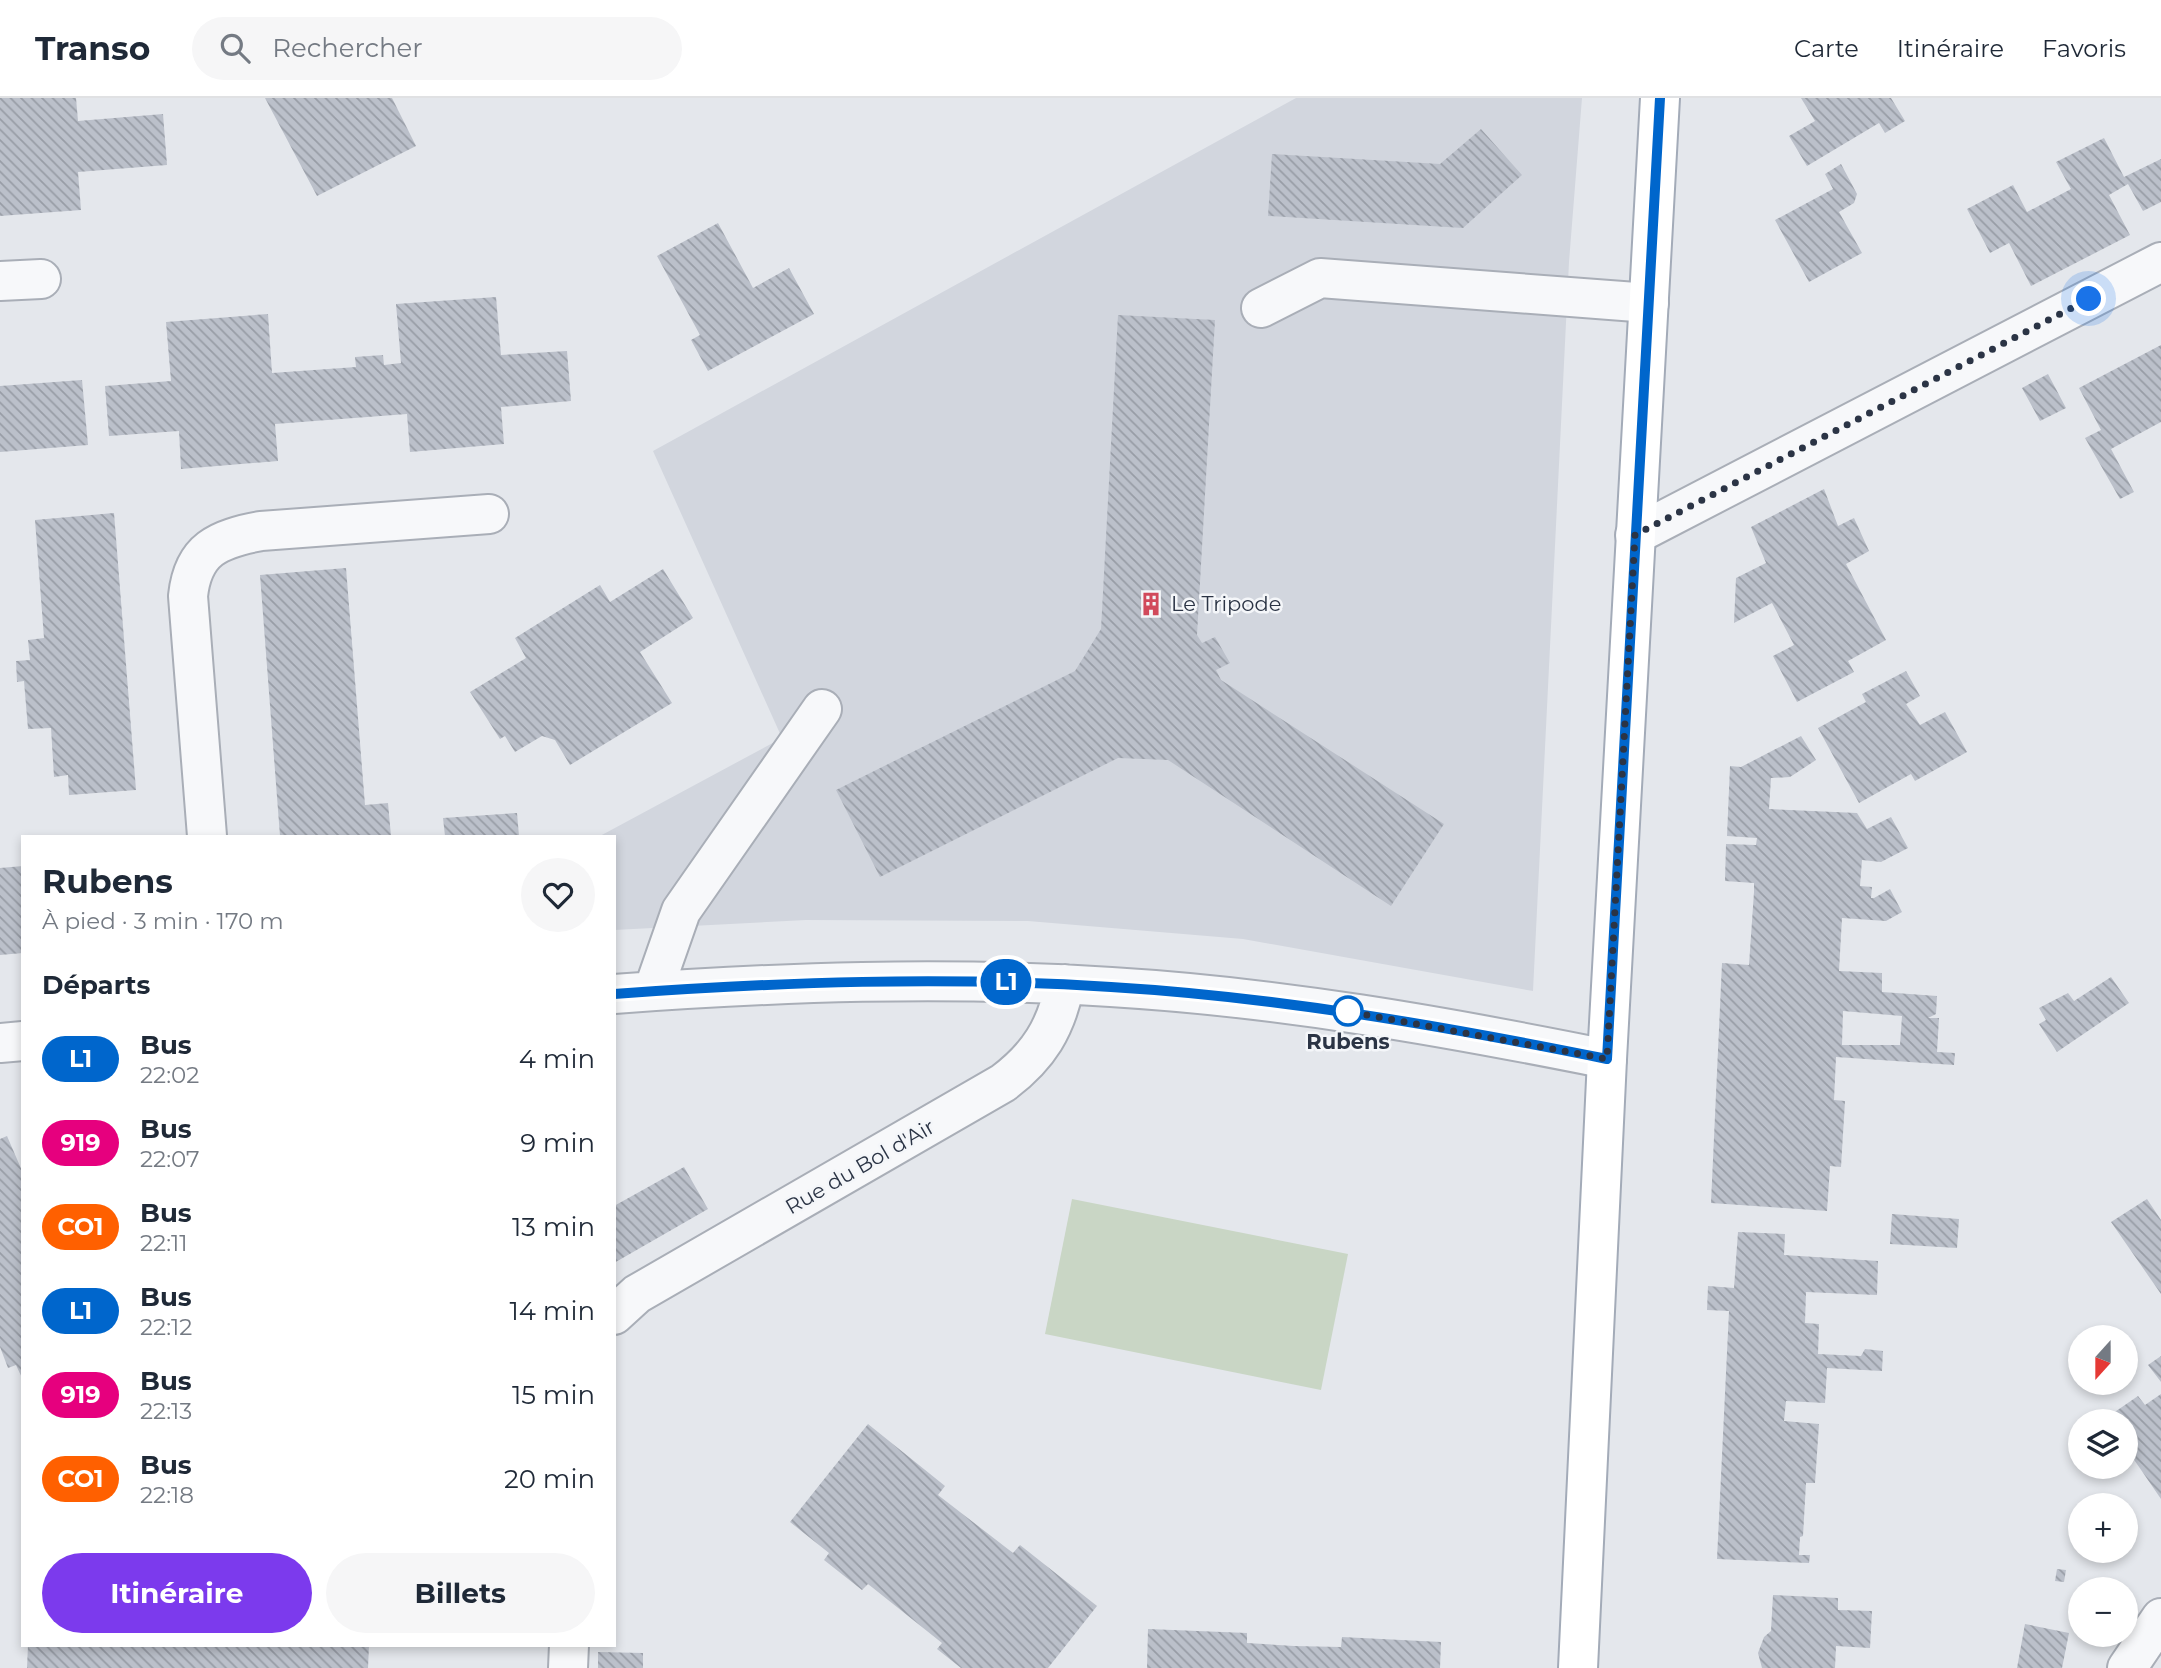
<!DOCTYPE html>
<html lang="fr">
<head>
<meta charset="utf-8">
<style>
	:root { --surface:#fff; --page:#f6f6f7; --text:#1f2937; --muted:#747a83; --line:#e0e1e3; --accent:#7c3aed }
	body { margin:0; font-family:Montserrat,sans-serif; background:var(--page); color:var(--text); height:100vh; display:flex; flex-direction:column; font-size:26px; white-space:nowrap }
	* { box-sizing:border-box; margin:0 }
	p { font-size:23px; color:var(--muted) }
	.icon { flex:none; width:38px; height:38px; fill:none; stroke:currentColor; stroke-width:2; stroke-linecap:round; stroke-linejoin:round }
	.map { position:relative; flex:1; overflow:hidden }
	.side { position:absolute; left:21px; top:737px; width:595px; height:812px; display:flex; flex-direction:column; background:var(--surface); border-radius:0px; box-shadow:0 4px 10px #0003 }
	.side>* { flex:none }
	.badge { padding:0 14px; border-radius:23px; font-size:24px; line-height:46px }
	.needle { width:46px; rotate:201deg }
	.tools { position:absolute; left:2068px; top:1227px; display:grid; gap:14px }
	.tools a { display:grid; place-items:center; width:70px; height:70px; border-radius:50%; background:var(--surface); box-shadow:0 4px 10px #0003; font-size:35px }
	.you { position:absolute; width:35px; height:35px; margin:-18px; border:5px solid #fff; border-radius:50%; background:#1a73e8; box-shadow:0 0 0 10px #1a73e833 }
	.map>.badge { position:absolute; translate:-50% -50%; box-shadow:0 0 0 4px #fff }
	h2 { padding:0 21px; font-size:26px; line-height:63px }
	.round { display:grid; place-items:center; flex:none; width:74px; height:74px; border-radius:37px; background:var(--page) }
	.overview { display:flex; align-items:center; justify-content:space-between; height:119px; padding:0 21px }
	h1 { font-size:33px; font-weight:700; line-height:52px }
	.action { display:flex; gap:14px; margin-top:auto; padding:14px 21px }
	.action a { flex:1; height:80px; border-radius:42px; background:var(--accent); color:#fff; font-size:28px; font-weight:700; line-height:80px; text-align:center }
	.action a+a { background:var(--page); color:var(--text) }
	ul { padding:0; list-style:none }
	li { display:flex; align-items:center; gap:21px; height:84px; padding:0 21px }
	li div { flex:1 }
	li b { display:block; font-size:26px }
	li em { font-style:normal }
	li .badge { min-width:77px; font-weight:700; text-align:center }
	header { display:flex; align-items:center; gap:42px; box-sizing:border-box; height:98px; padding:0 35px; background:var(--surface); border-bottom:2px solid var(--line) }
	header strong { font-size:33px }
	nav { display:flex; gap:38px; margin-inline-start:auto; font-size:24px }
	.search { width:490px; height:63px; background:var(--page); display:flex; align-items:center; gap:18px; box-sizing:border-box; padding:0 24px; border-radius:38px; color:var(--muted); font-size:26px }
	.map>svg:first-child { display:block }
	.built { fill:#d2d6de }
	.pitch { fill:#c9d6c5 }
	.building { fill:url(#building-back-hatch); fill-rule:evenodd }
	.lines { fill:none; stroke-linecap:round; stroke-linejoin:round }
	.minor-casing { stroke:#a9aeb7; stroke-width:42 }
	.major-casing { stroke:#a3abb8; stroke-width:42 }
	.minor { stroke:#f7f8fa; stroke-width:38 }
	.major { stroke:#fff; stroke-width:38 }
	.line-casing { stroke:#fff; stroke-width:16 }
	.line { stroke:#06c; stroke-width:10 }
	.walk { stroke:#2b3445; stroke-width:7; stroke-dasharray:0 12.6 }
	.stop-dot { fill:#fff; stroke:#06c; stroke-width:3.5 }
	.labels { text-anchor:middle; stroke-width:5; stroke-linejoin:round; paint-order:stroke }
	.poi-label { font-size:21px; fill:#2b3445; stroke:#f4f6f9; text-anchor:start }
	.stop-label { font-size:21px; font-weight:bold; fill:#2b3445; stroke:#f4f6f9 }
	.street-label { font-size:21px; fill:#2b3445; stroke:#f4f6f9 }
</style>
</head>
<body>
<header>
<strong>Transo</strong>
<div class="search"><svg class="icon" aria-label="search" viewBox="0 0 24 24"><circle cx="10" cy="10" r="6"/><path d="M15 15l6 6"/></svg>Rechercher</div>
<nav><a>Carte</a><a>Itinéraire</a><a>Favoris</a></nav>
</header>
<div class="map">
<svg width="2161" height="1570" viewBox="0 0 2161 1570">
	<defs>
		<pattern id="building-back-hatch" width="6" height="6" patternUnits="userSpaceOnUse" patternTransform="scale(1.75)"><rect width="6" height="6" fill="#bbc0ca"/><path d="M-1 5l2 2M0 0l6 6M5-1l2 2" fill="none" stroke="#989da6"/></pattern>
	</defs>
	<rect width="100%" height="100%" fill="#e4e7ec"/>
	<path class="built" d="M 1296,0 L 1582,0 L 1569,164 L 1533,893 L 1243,841 L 1028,823 L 806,822 L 614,832 L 614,738 L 600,738 L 782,640 L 653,353 Z"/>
	<path class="pitch" d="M 1072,1101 L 1348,1156 L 1321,1292 L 1045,1236 Z"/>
	<path class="building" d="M 0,0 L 76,0 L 78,23 L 163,16 L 167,67 L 78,74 L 81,112 L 0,118 Z
		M 265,0 L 392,0 L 416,48 L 317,98 Z
		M 1801,0 L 1891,0 L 1905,23 L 1885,35 L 1879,25 L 1807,68 L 1789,38 L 1815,23 Z
		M 1481,31 L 1522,77 L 1463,130 L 1268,118 L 1272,56 L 1440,66 Z
		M 2104,40 L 2124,79 L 2161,61 L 2161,104 L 2143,113 L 2128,86 L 2109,97 L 2130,137 L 2031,188 L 2009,145 L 1990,155 L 1967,111 L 2013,87 L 2027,114 L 2071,91 L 2056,64 Z
		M 1841,66 L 1857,96 L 1854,105 L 1839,114 L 1862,155 L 1809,184 L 1775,122 L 1833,91 L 1825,76 Z
		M 718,125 L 753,190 L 789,170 L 814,216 L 708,273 L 691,242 L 700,237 L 657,158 Z
		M 496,199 L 501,257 L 567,253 L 571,303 L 501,309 L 504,346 L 410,354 L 407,316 L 275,326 L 278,363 L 181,371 L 179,333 L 109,338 L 105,288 L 171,283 L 166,224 L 268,216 L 272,275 L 356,269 L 355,259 L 383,257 L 384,267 L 401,265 L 396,206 Z
		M 1118,217 L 1215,222 L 1197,537 L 1202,545 L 1215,539 L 1230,565 L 1216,572 L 1221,582 L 1444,726 L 1391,808 L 1168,662 L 1118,660 L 880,779 L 836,692 L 1075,573 L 1101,531 Z
		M 2161,247 L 2161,324 L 2111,351 L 2134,394 L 2120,401 L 2085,340 L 2101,332 L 2079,290 Z
		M 2048,276 L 2066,310 L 2040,323 L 2022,290 Z
		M 82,282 L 88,347 L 0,354 L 0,288 Z
		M 1824,391 L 1838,428 L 1854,420 L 1869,453 L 1846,466 L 1886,542 L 1848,563 L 1854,574 L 1797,604 L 1773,558 L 1794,547 L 1772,505 L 1734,525 L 1736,480 L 1766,465 L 1751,429 Z
		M 114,415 L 136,692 L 69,697 L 68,677 L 54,679 L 51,630 L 28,631 L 24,583 L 17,584 L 16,563 L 30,562 L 28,542 L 44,540 L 35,422 Z
		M 346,470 L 365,707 L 388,705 L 391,738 L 280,738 L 260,477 Z
		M 663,471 L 693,520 L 640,554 L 672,605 L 570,667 L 555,642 L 542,638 L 515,654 L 505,638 L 500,641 L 470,594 L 526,560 L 515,540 L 600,487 L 610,504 Z
		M 1906,573 L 1920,598 L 1906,606 L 1920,627 L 1945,614 L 1967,654 L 1915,683 L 1911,676 L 1859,705 L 1818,630 L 1866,604 L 1862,596 Z
		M 1801,638 L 1816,662 L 1790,679 L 1771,680 L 1769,711 L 1857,715 L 1867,731 L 1891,719 L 1908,750 L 1881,764 L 1862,762 L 1860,788 L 1872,789 L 1871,800 L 1874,800 L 1890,791 L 1902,814 L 1886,823 L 1842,820 L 1839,873 L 1882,875 L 1882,894 L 1937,898 L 1936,916 L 1928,920 L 1939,920 L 1937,954 L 1955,955 L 1954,967 L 1836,959 L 1834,1002 L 1845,1003 L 1841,1069 L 1830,1068 L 1827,1113 L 1711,1105 L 1722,865 L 1749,867 L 1754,794 L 1754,785 L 1725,783 L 1726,746 L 1756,747 L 1757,740 L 1727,738 L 1730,668 L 1741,669 ZM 1843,913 L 1902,918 L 1900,947 L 1842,947 Z
		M 517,715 L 519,738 L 445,738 L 443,720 Z
		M 23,768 L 23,855 L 0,857 L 0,770 Z
		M 2111,879 L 2129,905 L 2057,954 L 2039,926 L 2046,922 L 2039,910 L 2068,895 L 2074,903 Z
		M 7,1038 L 23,1075 L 23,1282 L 16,1267 L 8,1270 L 0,1249 L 0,1041 Z
		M 684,1069 L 708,1111 L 614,1165 L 614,1108 Z
		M 2147,1101 L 2161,1122 L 2161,1196 L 2111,1124 Z
		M 1892,1116 L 1959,1121 L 1957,1150 L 1890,1146 Z
		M 1738,1134 L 1785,1136 L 1784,1157 L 1878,1163 L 1877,1197 L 1806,1194 L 1805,1225 L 1819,1226 L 1818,1256 L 1861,1258 L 1865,1251 L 1883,1253 L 1882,1273 L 1827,1270 L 1825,1305 L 1786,1303 L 1784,1323 L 1819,1326 L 1815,1385 L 1806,1385 L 1803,1438 L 1800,1439 L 1799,1457 L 1810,1457 L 1809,1465 L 1717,1461 L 1729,1213 L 1707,1212 L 1708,1188 L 1734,1190 Z
		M 2161,1258 L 2161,1284 L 2148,1267 Z
		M 2161,1296 L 2161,1401 L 2126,1350 L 2126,1323 L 2108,1323 L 2106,1320 L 2138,1298 L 2145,1307 Z
		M 868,1326 L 945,1388 L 938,1397 L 1013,1455 L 1020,1447 L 1097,1508 L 1048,1570 L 961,1570 L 937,1551 L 942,1545 L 868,1486 L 862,1492 L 824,1462 L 829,1455 L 790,1424 Z
		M 2057,1471 L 2066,1472 L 2064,1484 L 2055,1483 Z
		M 1773,1497 L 1838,1500 L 1838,1512 L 1872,1513 L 1870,1550 L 1836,1548 L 1835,1570 L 1762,1570 L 1758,1555 L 1764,1539 L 1771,1533 Z
		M 2025,1526 L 2069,1535 L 2062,1570 L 2017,1570 Z
		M 1148,1531 L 1247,1535 L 1247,1545 L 1294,1548 L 1341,1549 L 1342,1539 L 1441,1544 L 1440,1570 L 1147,1570 Z
		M 28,1547 L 369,1547 L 368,1570 L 27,1570 Z
		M 598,1554 L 643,1555 L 643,1570 L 598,1570 Z"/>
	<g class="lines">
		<g class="minor-casing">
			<path id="minor" d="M 0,183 L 41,181
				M 1261,210 L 1320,180 L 1649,205
				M 1635,437 L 2161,164
				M 207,738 L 188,498 C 193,451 218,441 261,433 L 489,416
				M 653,893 L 681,813 L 822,611
				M 614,896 C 780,884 945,878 1111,889 C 1278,899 1443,928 1607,961
				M 0,945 L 23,943
				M 614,1217 L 637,1196 L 1003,985 C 1039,958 1056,930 1065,886
				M 568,1570 L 569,1547
				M 2127,1570 L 2161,1520"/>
		</g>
		<g class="major-casing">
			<path id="major" d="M 1578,1570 L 1607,961 L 1660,0"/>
		</g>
		<use href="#minor" class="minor"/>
		<use href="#major" class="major"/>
	</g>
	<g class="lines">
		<g class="line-casing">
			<path id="line" d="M 614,896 C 780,884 945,878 1111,889 C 1278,899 1443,928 1607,961 L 1660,0"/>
		</g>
		<use href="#line" class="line"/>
		<path class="walk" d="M 1348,913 L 1345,913 L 1607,961 L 1635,437 L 2089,201"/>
	</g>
	<defs>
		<g id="building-bare" transform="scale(1.89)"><path d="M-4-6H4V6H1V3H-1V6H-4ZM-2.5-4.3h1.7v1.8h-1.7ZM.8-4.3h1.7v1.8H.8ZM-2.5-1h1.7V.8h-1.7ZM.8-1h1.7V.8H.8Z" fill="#d1495b" stroke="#f4f6f9" stroke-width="2.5" paint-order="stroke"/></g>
	</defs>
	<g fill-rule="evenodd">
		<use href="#building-bare" x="1151" y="506"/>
	</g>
	<circle class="stop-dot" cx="1348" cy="913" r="14"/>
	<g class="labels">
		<g class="poi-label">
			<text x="1171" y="513">Le Tripode</text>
		</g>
		<g class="stop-label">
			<text x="1348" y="951">Rubens</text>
		</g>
		<g class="street-label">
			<text transform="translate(860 1069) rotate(-30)" y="7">Rue du Bol d'Air</text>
		</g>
	</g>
</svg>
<div class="tools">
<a><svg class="needle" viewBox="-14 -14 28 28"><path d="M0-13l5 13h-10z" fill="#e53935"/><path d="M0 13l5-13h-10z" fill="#747a83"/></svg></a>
<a><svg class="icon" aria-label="layers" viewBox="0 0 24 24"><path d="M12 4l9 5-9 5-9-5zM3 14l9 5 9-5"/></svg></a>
<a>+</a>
<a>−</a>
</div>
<div class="you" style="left:2089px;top:201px"></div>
<b class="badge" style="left:1006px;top:884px;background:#06c;color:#fff">L1</b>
<section class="side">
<div class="overview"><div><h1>Rubens</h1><p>À pied · 3 min · 170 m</p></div><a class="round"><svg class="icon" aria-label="heart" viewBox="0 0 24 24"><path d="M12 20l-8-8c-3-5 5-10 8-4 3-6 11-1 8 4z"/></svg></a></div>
<h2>Départs</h2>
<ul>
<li><span class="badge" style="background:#06c;color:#fff">L1</span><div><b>Bus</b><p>22:02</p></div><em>4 min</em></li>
<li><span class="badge" style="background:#e6007e;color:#fff">919</span><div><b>Bus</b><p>22:07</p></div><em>9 min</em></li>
<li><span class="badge" style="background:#ff6000;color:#fff">CO1</span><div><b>Bus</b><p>22:11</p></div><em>13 min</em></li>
<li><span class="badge" style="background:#06c;color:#fff">L1</span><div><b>Bus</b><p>22:12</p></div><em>14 min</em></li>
<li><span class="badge" style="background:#e6007e;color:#fff">919</span><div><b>Bus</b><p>22:13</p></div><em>15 min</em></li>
<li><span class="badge" style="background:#ff6000;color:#fff">CO1</span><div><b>Bus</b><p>22:18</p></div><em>20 min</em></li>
</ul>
<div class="action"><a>Itinéraire</a><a>Billets</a></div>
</section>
</div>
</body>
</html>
